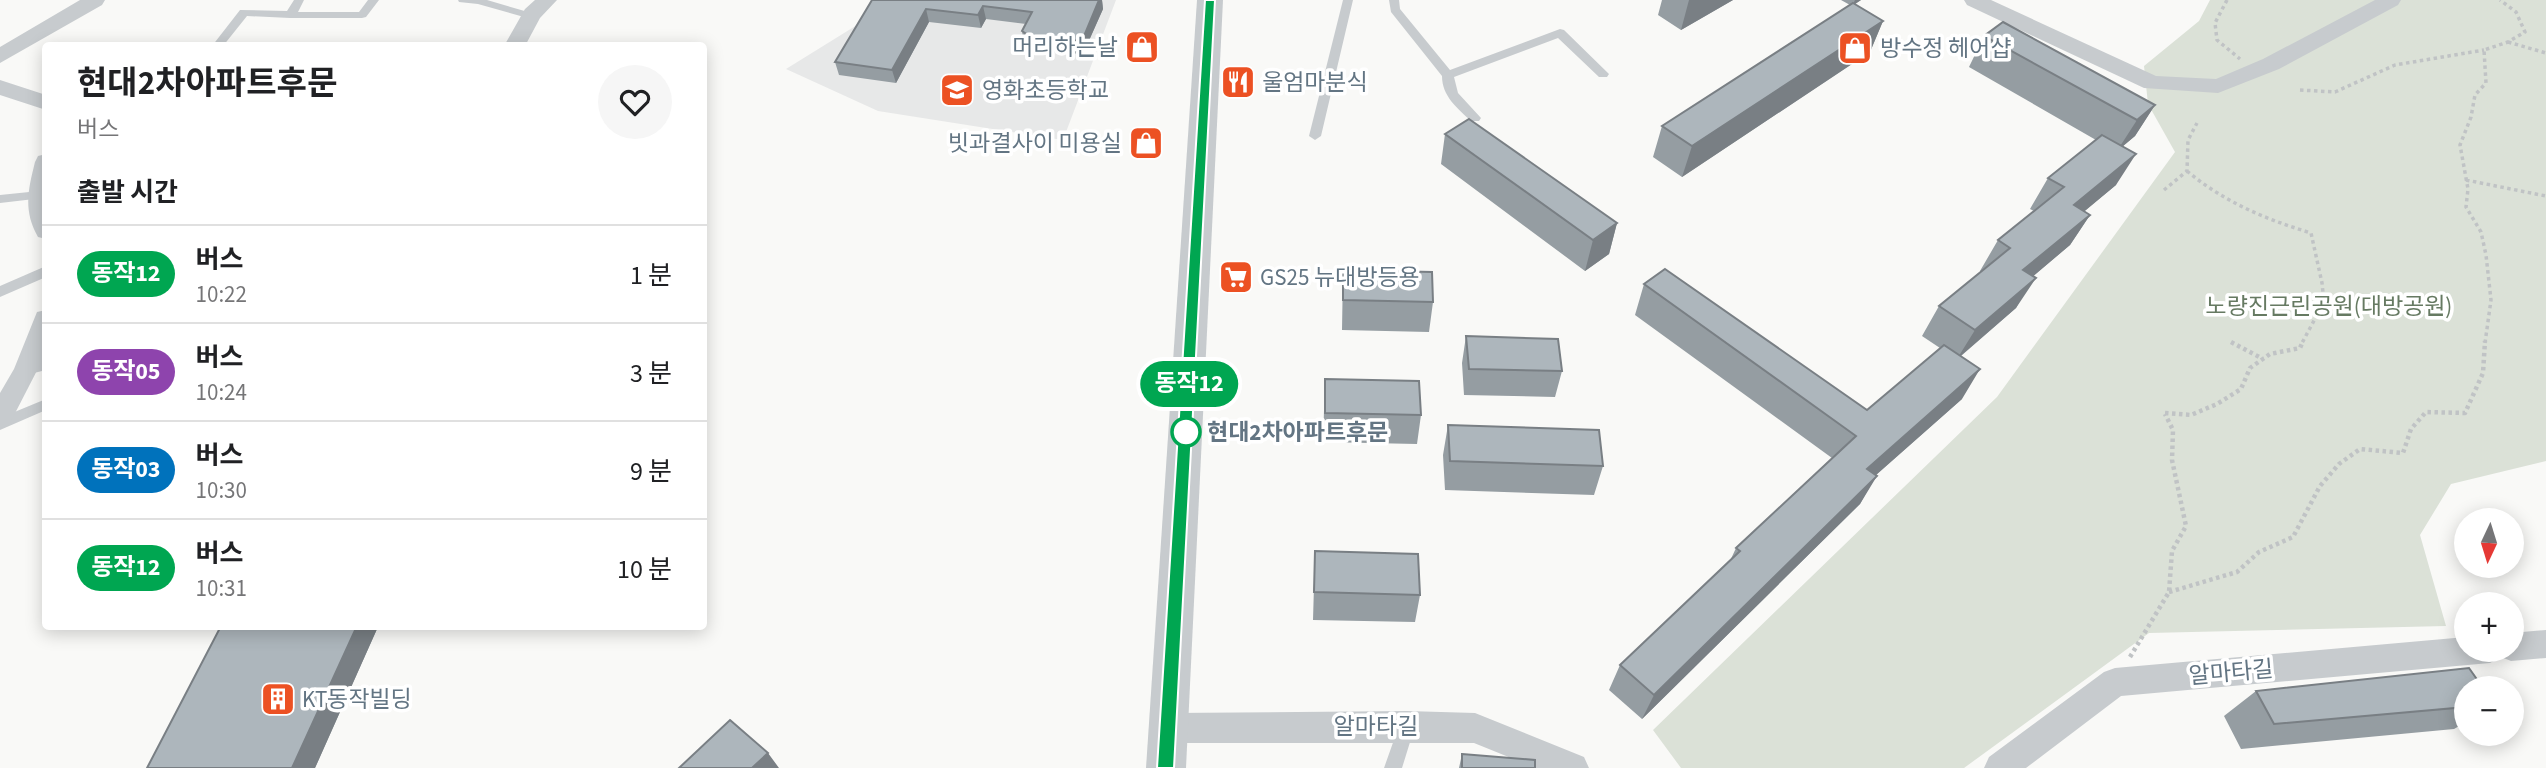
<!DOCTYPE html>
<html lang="ko">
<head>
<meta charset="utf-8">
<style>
	:root { --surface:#fff; --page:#f6f6f6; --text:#202124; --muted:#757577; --line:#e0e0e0 }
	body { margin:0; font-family:"Source Sans 3","Noto Sans KR",sans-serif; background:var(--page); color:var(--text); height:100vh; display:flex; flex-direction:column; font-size:26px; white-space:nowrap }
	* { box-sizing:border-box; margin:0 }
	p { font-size:23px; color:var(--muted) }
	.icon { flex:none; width:38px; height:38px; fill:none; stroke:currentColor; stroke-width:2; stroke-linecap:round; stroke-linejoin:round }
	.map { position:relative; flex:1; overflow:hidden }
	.sheet { position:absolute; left:42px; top:42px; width:665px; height:588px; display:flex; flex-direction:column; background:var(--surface); border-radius:7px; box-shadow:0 4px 18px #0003 }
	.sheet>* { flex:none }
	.badge { padding:0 14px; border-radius:23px; font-size:24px; line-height:46px }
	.needle { width:46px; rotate:184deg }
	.controls { position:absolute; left:2454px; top:508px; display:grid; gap:14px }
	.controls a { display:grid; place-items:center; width:70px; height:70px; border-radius:50%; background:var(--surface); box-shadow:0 4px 18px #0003; font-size:35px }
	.map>.badge { position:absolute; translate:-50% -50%; box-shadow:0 0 0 4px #fff }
	h2 { padding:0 35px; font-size:26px; line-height:63px }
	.round { display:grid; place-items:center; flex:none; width:74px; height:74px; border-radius:37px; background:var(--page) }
	.overview { display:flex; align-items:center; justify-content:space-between; height:119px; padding:0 35px }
	h1 { font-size:33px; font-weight:700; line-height:52px }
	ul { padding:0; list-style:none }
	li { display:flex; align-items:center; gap:21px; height:98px; padding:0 35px; border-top:2px solid var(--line) }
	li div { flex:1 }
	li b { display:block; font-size:26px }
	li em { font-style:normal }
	li .badge { min-width:77px; font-weight:700; text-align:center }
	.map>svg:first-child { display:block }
	.built { fill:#e7e8e8 }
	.green { fill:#dbe1d7 }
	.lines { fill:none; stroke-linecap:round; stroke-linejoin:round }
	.path-far1 { stroke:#c0c3c5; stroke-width:3.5; stroke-dasharray:3.5 3.5; stroke-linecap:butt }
	.path { stroke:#c0c3c5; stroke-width:4.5; stroke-dasharray:3.5 3.5; stroke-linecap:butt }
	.service { fill:#c7cbce; fill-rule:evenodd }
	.minor { fill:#c7cbce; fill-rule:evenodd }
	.tertiary { fill:#c7cbce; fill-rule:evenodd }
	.wall { fill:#959da2 }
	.shaded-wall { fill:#797f84 }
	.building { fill:#adb6bc; stroke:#797f84; stroke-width:2 }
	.line { fill:#00a651; stroke:#fff; stroke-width:2 }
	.stop-dot { fill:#fff; stroke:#00a651; stroke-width:3.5 }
	.labels { text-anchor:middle; stroke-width:7; stroke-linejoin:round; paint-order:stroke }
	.poi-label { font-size:23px; fill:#637583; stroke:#fff; text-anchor:start }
	.park-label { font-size:23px; fill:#667a62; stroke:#fff }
	.stop-label { font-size:23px; font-weight:bold; fill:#637583; stroke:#fff; text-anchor:start }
	.street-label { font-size:23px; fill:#637583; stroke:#fff }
</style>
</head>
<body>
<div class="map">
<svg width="2546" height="768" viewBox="0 0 2546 768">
	<rect width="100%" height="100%" fill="#f9f9f7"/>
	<path class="built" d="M 874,0 L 1116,0 L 1063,140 L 878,111 L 786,69 L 857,25 Z"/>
	<path class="green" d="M 2210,0 L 2546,0 L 2546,461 L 2451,484 L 2420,535 L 2446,626 L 2149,633 L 1964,768 L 1681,768 L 1653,730 L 1997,397 L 2175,152 L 2148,104 L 2144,66 L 2199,21 Z"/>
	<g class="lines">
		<path class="path-far1" d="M 2227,0 L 2215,23 L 2217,40 L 2240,59
			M 2508,42 L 2546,53
			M 2300,90 L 2335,92 L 2395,65 L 2484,50
			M 2187,171 C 2224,202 2265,219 2311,233 L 2322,283 L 2324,302 L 2302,343
			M 2466,180 L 2546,196
			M 2164,190 L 2187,171 L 2188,140 L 2197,123
			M 2485,343 L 2491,300 L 2486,255 L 2481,232 L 2466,207 L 2468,189 L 2460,145 L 2471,117 L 2475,95 L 2486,83 L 2484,50 L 2508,42 L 2525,32 L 2516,12 L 2500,0"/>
		<path class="path" d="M 2231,342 L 2263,359
			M 2165,413 L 2191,415 L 2217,404 L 2241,389 L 2250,368 L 2270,354 L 2300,348 L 2303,341
			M 2169,592 L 2237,572 L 2259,552 L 2293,537 L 2320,486 L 2339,464 L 2360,449 L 2403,453 L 2411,429 L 2426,412 L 2465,413 L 2483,373 L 2485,341
			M 2130,657 L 2169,592 L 2172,551 L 2186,526 L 2172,460 L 2173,430 L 2165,414"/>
		<path class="service" d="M 294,0 L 304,0 L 298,12 L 359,12 L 368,0 L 379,0 L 366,17 L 362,18 L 290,18 L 247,16 L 223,46 L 212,46 L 240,10 L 287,11 Z
			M 458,0 L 487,0 L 535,14 L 537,16 L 531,19 L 478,4 L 459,2 Z
			M 1343,0 L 1353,0 L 1321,136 L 1315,140 L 1309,136 Z
			M 1389,0 L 1399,0 L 1400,9 L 1450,70 L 1560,29 L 1564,30 L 1609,74 L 1607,77 L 1599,77 L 1558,38 L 1454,77 L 1458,93 L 1481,118 L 1479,121 L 1471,121 C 1457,108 1442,96 1442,76 L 1391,12 Z
			M 39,191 L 43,192 L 45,195 L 43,198 L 0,203 L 0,195 Z
			M 46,266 L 46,277 L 0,297 L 0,286 Z
			M 46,359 L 46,370 L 26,375 L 21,374 L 19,370 L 21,366 Z
			M 46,399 L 46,410 L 0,430 L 0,418 Z
			M 1407,718 L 1413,720 L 1415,726 L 1402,768 L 1384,768 L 1401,720 Z"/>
		<path class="minor" d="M 80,0 L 105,0 L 102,5 L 0,63 L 0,47 Z
			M 535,0 L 557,0 L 540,18 L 525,46 L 504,46 L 525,9 Z
			M 1964,0 L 1991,0 L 2156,76 L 2216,79 L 2263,59 L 2375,0 L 2401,0 L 2398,5 L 2279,69 L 2218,93 L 2144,88 L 1967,5 Z
			M 0,80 L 46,95 L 46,110 L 0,95 Z
			M 46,154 L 46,239 L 38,237 C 23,211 28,190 35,162 L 38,156 Z
			M 46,310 L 46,353 L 9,425 L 0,428 L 0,393 L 14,369 L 37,312 Z
			M 2546,630 L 2546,658 L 2511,661 L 2501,657 L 2490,663 L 2121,696 L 2026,768 L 1984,768 L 1989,757 L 2104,672 L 2115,668 L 2466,637 L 2466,649 L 2511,649 L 2511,633 Z
			M 1407,711 L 1475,713 L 1584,757 L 1589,768 L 1536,768 L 1474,743 L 1170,743 L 1159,738 L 1154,728 L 1159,718 L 1170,713 Z"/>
		<path class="tertiary" d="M 1197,0 L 1223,0 L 1186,768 L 1146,768 Z"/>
	</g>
	<path class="wall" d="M 872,0 L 1102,0 L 1103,9 L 1083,54 L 1033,51 L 1024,44 L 1022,31 L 1026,24 L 986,19 L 981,28 L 929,22 L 896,83 L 839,75 L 835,62 Z
		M 1662,0 L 1733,0 L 1681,30 L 1658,15 Z
		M 1841,0 L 1861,0 L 1855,4 L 1883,21 L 1870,52 L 1682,177 L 1653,157 L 1662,126 L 1850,5 Z
		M 1984,36 L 2155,105 L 2135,136 L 2122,147 L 2116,185 L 2084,211 L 2090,215 L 2070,245 L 2033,276 L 2016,308 L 1961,356 L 1962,399 L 1876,475 L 1860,504 L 1642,719 L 1609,690 L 1620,665 L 1730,561 L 1736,548 L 1832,458 L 1635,315 L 1644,284 L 1867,410 L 1940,348 L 1922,336 L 1939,306 L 1981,272 L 1980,271 L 1998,240 L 2034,211 L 2030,209 L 2048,178 L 2096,140 L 1969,67 Z
		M 1445,134 L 1617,223 L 1609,254 L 1585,271 L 1441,164 Z
		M 1343,270 L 1433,302 L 1429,332 L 1342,330 Z
		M 1466,336 L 1562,371 L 1555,397 L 1464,395 L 1462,363 Z
		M 1325,379 L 1421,415 L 1417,444 L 1323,442 Z
		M 1448,425 L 1603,466 L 1594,495 L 1445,490 L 1443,455 Z
		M 1315,551 L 1420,595 L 1415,622 L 1313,620 Z
		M 221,626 L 399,626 L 398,629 L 377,629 L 315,768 L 147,768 Z
		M 2466,688 L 2466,722 L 2454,729 L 2241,749 L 2224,716 L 2256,691 Z
		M 1462,754 L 1535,768 L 1459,768 Z"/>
	<path class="shaded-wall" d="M 1099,0 L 1102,0 L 1103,9 L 1083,54 L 1082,41 Z
		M 1689,0 L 1733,0 L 1681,30 Z
		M 1855,0 L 1861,0 L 1852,6 Z
		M 983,6 L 986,19 L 981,28 L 978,15 Z
		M 926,9 L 929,22 L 896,83 L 892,70 Z
		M 1883,21 L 1870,52 L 1682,177 L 1692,146 Z
		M 2155,105 L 2135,136 L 2117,151 L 2137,120 Z
		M 2136,154 L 2116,185 L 2055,236 L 2074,205 Z
		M 2090,215 L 2070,245 L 2004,301 L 2023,270 Z
		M 1617,223 L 1609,254 L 1585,271 L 1593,240 Z
		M 2036,278 L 2016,308 L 1957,359 L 1975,330 Z
		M 1980,369 L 1962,399 L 1851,497 L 1867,469 Z
		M 1877,476 L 1860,504 L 1642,719 L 1654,695 Z
		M 357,626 L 375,626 L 377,629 L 315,768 L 292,768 Z
		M 768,753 L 779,768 L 752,768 Z"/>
	<path class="building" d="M 872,0 L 1099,0 L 1082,41 L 1031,37 L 1022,31 L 1032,12 L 983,6 L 978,15 L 926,9 L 892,70 L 835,62 Z
		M 1853,3 L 1883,21 L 1692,146 L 1662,126 Z
		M 2003,22 L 2155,105 L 2137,120 L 1984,36 Z
		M 1469,119 L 1617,223 L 1593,240 L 1445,134 Z
		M 2102,135 L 2136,154 L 2074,205 L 2090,215 L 2023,270 L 2036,278 L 1975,330 L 1939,306 L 2010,248 L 1998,240 L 2064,187 L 2048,178 Z
		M 1665,269 L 1867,410 L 1944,345 L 1980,369 L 1867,469 L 1877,476 L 1654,695 L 1620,665 L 1740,551 L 1736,548 L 1856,436 L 1644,284 Z
		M 1343,270 L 1432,272 L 1433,302 L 1343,300 Z
		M 1466,336 L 1558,339 L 1562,371 L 1469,369 Z
		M 1325,379 L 1419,381 L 1421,415 L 1325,413 Z
		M 1448,425 L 1599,430 L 1603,466 L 1450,461 Z
		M 1315,551 L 1418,554 L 1420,595 L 1314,592 Z
		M 221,626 L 357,626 L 292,768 L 147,768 Z
		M 2469,668 L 2483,688 L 2466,688 L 2466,707 L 2274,724 L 2256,691 Z
		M 730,720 L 768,753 L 752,768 L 679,768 Z
		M 1462,754 L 1535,760 L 1535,768 L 1462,768 Z"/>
	<path class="line" d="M 1205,0 L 1215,0 L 1174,768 L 1157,768 Z"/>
	<defs>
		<g id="shop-square" transform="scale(1.75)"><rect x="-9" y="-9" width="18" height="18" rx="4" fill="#ec5123" stroke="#fff"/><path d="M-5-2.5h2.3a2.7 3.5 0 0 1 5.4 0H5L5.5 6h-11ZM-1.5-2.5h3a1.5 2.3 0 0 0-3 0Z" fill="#fff"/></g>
		<g id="restaurant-square" transform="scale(1.75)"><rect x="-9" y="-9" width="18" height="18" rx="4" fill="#ec5123" stroke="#fff"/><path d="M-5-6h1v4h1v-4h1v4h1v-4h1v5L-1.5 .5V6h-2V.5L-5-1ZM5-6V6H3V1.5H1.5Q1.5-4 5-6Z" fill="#fff"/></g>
		<g id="school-square" transform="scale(1.75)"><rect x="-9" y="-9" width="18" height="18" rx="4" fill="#ec5123" stroke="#fff"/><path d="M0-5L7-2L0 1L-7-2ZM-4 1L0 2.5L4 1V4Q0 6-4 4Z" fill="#fff"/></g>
		<g id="supermarket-square" transform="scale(1.75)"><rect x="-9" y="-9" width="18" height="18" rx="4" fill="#ec5123" stroke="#fff"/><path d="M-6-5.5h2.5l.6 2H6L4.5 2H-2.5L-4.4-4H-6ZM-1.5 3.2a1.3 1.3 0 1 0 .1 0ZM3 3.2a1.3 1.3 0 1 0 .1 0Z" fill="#fff"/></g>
		<g id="building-square" transform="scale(1.75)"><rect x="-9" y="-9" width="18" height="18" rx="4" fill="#ec5123" stroke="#fff"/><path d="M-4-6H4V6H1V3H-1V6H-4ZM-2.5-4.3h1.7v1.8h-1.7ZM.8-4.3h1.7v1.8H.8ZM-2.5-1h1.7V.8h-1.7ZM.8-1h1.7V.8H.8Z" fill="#fff"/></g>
	</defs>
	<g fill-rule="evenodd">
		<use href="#shop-square" x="1142" y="47"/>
		<use href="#shop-square" x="1855" y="48"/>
		<use href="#restaurant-square" x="1238" y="82"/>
		<use href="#school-square" x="957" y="90"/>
		<use href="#shop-square" x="1146" y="143"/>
		<use href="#supermarket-square" x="1236" y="277"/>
		<use href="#building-square" x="278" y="699"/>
	</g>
	<circle class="stop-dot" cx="1186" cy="432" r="14"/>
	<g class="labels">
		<g class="poi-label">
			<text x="1118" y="55" text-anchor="end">머리하는날</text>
			<text x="1880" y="56">방수정 헤어샵</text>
			<text x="1262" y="90">울엄마분식</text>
			<text x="982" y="98">영화초등학교</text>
			<text x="1122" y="151" text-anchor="end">빗과결사이 미용실</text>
			<text x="1260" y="285">GS25 뉴대방등용</text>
			<text x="302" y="707">KT동작빌딩</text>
		</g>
		<g class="park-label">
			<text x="2329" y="314">노량진근린공원(대방공원)</text>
		</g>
		<g class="stop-label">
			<text x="1207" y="440">현대2차아파트후문</text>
		</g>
		<g class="street-label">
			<text transform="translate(2231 672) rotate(-5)" y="8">알마타길</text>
			<text x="1376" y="734">알마타길</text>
		</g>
	</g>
</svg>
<div class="controls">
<a><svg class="needle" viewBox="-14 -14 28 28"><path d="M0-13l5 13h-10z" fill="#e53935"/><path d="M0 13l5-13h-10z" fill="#757577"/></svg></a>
<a>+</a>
<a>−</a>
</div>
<b class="badge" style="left:1189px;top:384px;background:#00a651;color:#fff">동작12</b>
<section class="sheet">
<div class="overview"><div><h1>현대2차아파트후문</h1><p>버스</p></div><a class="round"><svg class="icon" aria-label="heart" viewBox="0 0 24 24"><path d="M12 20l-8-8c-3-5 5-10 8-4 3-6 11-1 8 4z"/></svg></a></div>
<h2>출발 시간</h2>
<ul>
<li><span class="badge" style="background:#00a651;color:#fff">동작12</span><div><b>버스</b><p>10:22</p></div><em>1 분</em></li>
<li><span class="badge" style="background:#8e44ad;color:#fff">동작05</span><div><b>버스</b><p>10:24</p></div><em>3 분</em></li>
<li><span class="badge" style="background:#0072bc;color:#fff">동작03</span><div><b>버스</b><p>10:30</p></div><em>9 분</em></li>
<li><span class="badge" style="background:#00a651;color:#fff">동작12</span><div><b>버스</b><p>10:31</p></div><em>10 분</em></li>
</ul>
</section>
</div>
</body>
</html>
